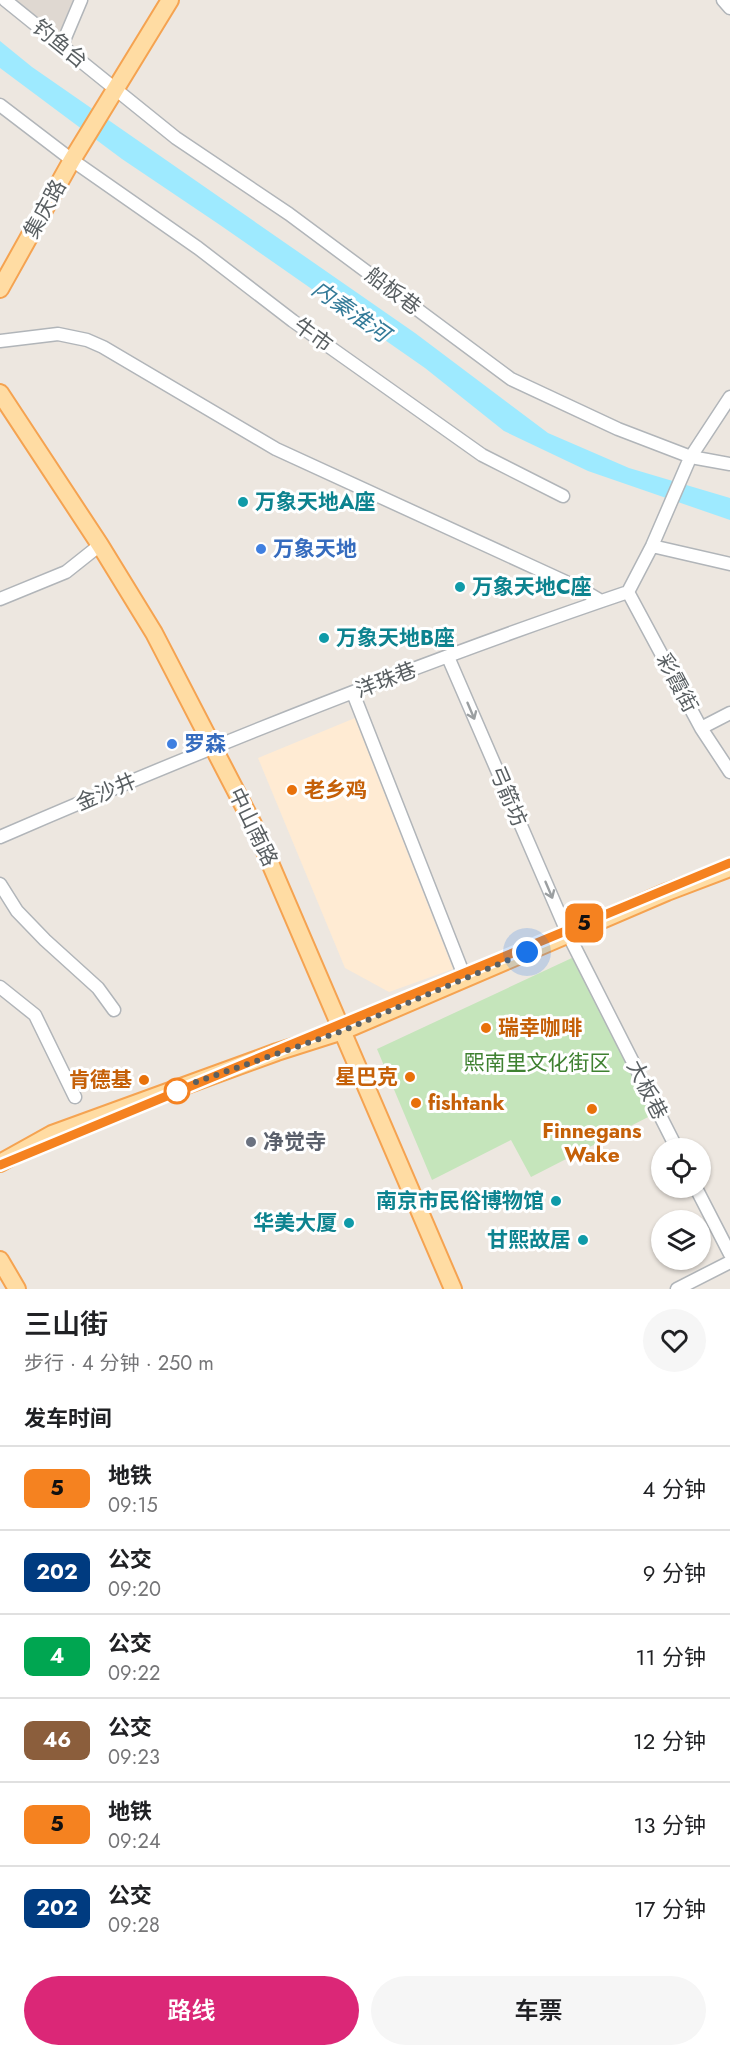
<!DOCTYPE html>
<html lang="zh">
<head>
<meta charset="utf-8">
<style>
	:root { --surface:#fff; --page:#f6f6f6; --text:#202124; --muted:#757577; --line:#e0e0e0; --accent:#db2777 }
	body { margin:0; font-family:Jost,"Noto Sans SC",sans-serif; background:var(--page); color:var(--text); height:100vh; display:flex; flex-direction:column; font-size:22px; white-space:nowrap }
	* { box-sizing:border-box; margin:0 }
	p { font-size:20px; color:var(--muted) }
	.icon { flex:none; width:33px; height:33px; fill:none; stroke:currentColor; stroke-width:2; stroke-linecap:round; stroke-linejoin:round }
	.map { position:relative; height:1289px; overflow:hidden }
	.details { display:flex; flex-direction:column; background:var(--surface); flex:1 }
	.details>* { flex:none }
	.badge { padding:0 12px; border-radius:9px; font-size:21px; line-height:39px }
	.tools { position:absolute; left:651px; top:1138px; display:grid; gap:12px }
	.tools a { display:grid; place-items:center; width:60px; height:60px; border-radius:50%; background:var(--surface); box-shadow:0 2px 4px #0004; font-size:30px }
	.you { position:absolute; width:30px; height:30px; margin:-15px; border:4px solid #fff; border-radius:50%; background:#1a73e8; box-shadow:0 0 0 9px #1a73e833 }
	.map>.badge { position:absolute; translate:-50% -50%; box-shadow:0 0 0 3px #fff }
	h2 { padding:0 24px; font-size:22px; line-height:54px }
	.round { display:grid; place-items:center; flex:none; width:63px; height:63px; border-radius:32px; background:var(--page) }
	.headline { display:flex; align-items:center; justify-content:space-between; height:102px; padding:0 24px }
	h1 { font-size:28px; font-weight:600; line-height:45px }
	.cta { display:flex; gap:12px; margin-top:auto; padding:12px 24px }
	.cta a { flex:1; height:69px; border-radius:36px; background:var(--accent); color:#fff; font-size:24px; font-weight:600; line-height:69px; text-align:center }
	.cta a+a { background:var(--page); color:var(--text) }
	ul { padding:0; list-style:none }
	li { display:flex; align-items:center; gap:18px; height:84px; padding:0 24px; border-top:2px solid var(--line) }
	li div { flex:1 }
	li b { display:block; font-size:22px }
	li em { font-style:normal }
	li .badge { min-width:66px; font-weight:700; text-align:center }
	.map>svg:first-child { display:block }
	.commercial { fill:#ffebd3 }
	.education { fill:#dfd8d1 }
	.green { fill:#c5e5bb }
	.water { fill:#9eeaff }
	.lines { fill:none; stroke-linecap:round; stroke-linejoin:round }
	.minor-casing { stroke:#b1b5b9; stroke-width:15 }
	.major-casing { stroke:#f5a351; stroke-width:20 }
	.minor { stroke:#fff; stroke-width:12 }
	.major { stroke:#ffdca3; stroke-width:16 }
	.oneway { stroke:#9b9fa1 }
	.line-casing { stroke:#fff; stroke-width:14 }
	.line { stroke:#f58220; stroke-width:9 }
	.walk { stroke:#595f62; stroke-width:6; stroke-dasharray:0 10.8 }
	.culture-dot { fill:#0f9aa8; stroke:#fff; stroke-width:2 }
	.shop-dot { fill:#3f7fe0; stroke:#fff; stroke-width:2 }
	.food-dot { fill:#e8710a; stroke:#fff; stroke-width:2 }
	.stop-dot { fill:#fff; stroke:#f58220; stroke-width:3 }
	.worship-dot { fill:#6b7280; stroke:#fff; stroke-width:2 }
	.labels { text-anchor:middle; stroke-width:6; stroke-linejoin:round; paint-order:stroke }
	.street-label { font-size:21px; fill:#595f62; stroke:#fff }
	.culture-label { font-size:21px; font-weight:bold; fill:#0d838f; stroke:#fff; text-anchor:start }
	.shop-label { font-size:21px; font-weight:bold; fill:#366cbe; stroke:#fff; text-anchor:start }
	.food-label { font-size:21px; font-weight:bold; fill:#c56008; stroke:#fff; text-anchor:start }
	.park-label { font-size:21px; fill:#3f8131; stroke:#fff }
	.worship-label { font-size:21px; font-weight:bold; fill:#5b616d; stroke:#fff; text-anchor:start }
	.water-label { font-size:22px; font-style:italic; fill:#337a98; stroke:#fff }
</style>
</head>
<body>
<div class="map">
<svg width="730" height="1289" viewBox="0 0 730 1289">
	<rect width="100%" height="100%" fill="#ede7e0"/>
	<path class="commercial" d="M 355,718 L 453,969 L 389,992 L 345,968 L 258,758 Z"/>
	<path class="education" d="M 13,0 L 73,0 L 59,34 Z"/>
	<path class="green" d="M 574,957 L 656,1113 L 531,1177 L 511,1140 L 432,1180 L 377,1049 Z"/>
	<path class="water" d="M 0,41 L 32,67 L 415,333 L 548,433 L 629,468 L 730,498 L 730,520 L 588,471 L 504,431 L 425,368 L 220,225 L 122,159 L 0,68 Z"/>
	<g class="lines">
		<g class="minor-casing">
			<path id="minor" d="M 5,0 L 176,138 L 289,214 L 511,379 L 618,429 L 691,457 L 730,464
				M 723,0 L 730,8
				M 62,45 L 81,0
				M 0,105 L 72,160 L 198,248 L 293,321 L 482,455 L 563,496
				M 0,341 L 58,334 L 87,340 L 103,347 L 276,449 L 579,588 L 601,601
				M 652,546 L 730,564
				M 628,592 L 652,546 L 690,458 L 730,397
				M 628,592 L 701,728 L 730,772
				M 0,599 L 66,572 L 100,545
				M 448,657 L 568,934 L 677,1149
				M 353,693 L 465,978
				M 701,728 L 730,713
				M 0,837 C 206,748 415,664 628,592
				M 0,884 L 17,911 L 45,940 L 98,988 L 114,1010
				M 0,987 L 35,1015 L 75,1097
				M 696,1188 L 730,1254
				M 677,1289 L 730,1262"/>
		</g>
		<g class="major-casing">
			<path id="major" d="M 0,289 L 72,160 L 170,0
				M 0,393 L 100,545 L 154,633 L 255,828 L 453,1289
				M 0,1163 L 52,1134 L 277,1052 L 343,1031 L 667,892 L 730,868
				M 0,1260 L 17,1289"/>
		</g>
		<use href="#minor" class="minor"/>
		<use href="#major" class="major"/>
	</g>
	<defs><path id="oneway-shaft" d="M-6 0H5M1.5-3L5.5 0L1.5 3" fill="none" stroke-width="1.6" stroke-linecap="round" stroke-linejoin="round" transform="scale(1.5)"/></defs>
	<g class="oneway">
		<use href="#oneway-shaft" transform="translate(471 711) rotate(67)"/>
		<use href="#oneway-shaft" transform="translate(549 890) rotate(67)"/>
	</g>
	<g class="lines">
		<g class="line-casing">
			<path id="line" d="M 0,1165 L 730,863"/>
		</g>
		<use href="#line" class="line"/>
		<path class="walk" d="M 177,1091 L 179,1088 L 199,1081 L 342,1031 L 527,952"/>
	</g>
	<g class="culture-dot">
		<circle cx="243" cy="502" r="6"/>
		<circle cx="460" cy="587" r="6"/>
		<circle cx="324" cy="638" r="6"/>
		<circle cx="556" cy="1201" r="6"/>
		<circle cx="349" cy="1223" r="6"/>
		<circle cx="583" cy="1240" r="6"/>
	</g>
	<g class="shop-dot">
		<circle cx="261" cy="549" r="6"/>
		<circle cx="172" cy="744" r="6"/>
	</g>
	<g class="food-dot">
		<circle cx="292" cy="790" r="6"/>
		<circle cx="486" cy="1028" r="6"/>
		<circle cx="410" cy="1077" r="6"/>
		<circle cx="144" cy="1080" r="6"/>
		<circle cx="416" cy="1103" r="6"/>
		<circle cx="592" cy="1109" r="6"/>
	</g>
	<circle class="stop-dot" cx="177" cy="1091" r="12"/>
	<circle class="worship-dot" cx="251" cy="1142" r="6"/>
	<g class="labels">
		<g class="street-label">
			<text transform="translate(60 44) rotate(39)" y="7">钓鱼台</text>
			<text transform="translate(45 209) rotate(-61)" y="7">集庆路</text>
			<text transform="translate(393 291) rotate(37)" y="7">船板巷</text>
			<text transform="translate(313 335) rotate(36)" y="7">牛市</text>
			<text transform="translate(386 680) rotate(-21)" y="7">洋珠巷</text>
			<text transform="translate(677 683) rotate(62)" y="7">彩霞街</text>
			<text transform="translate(106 792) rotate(-23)" y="7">金沙井</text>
			<text transform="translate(508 796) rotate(67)" y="7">弓箭坊</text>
			<text transform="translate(253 827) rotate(64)" y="7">中山南路</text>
			<text transform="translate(647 1090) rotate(63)" y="7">大板巷</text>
		</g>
		<g class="culture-label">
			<text x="255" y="509">万象天地A座</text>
			<text x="472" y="594">万象天地C座</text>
			<text x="336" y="645">万象天地B座</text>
			<text x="544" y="1208" text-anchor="end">南京市民俗博物馆</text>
			<text x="337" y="1230" text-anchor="end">华美大厦</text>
			<text x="571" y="1247" text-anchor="end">甘熙故居</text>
		</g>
		<g class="shop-label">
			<text x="273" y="556">万象天地</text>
			<text x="184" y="751">罗森</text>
		</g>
		<g class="food-label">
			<text x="304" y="797">老乡鸡</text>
			<text x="498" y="1035">瑞幸咖啡</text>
			<text x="398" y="1084" text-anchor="end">星巴克</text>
			<text x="132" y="1087" text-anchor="end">肯德基</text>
			<text x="428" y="1110">fishtank</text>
			<text x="592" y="1138" text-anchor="middle">Finnegans<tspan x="592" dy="24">Wake</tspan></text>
		</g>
		<g class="park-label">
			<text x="537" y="1070">熙南里文化街区</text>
		</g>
		<g class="worship-label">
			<text x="263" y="1149">净觉寺</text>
		</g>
		<g class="water-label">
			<text transform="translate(351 311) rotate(35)" y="8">内秦淮河</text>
		</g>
	</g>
</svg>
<div class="tools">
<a><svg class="icon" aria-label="locate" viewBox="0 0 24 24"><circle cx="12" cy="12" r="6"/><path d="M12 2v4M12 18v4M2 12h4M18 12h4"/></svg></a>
<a><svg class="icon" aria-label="layers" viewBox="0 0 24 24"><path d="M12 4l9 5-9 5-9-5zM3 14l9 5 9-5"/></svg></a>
</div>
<div class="you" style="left:527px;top:952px"></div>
<b class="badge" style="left:584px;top:923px;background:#f58220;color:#111">5</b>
</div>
<section class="details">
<div class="headline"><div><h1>三山街</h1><p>步行 · 4 分钟 · 250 m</p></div><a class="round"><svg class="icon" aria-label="heart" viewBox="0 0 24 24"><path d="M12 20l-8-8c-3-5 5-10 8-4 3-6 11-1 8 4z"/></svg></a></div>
<h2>发车时间</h2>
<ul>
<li><span class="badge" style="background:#f58220;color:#111">5</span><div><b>地铁</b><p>09:15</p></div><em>4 分钟</em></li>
<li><span class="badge" style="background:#003b80;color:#fff">202</span><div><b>公交</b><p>09:20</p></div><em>9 分钟</em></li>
<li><span class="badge" style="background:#00a651;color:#fff">4</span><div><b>公交</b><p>09:22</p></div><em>11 分钟</em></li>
<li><span class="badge" style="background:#8b5e3c;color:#fff">46</span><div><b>公交</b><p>09:23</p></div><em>12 分钟</em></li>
<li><span class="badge" style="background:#f58220;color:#111">5</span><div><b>地铁</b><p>09:24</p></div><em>13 分钟</em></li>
<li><span class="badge" style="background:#003b80;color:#fff">202</span><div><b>公交</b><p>09:28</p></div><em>17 分钟</em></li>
</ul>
<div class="cta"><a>路线</a><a>车票</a></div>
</section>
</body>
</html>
